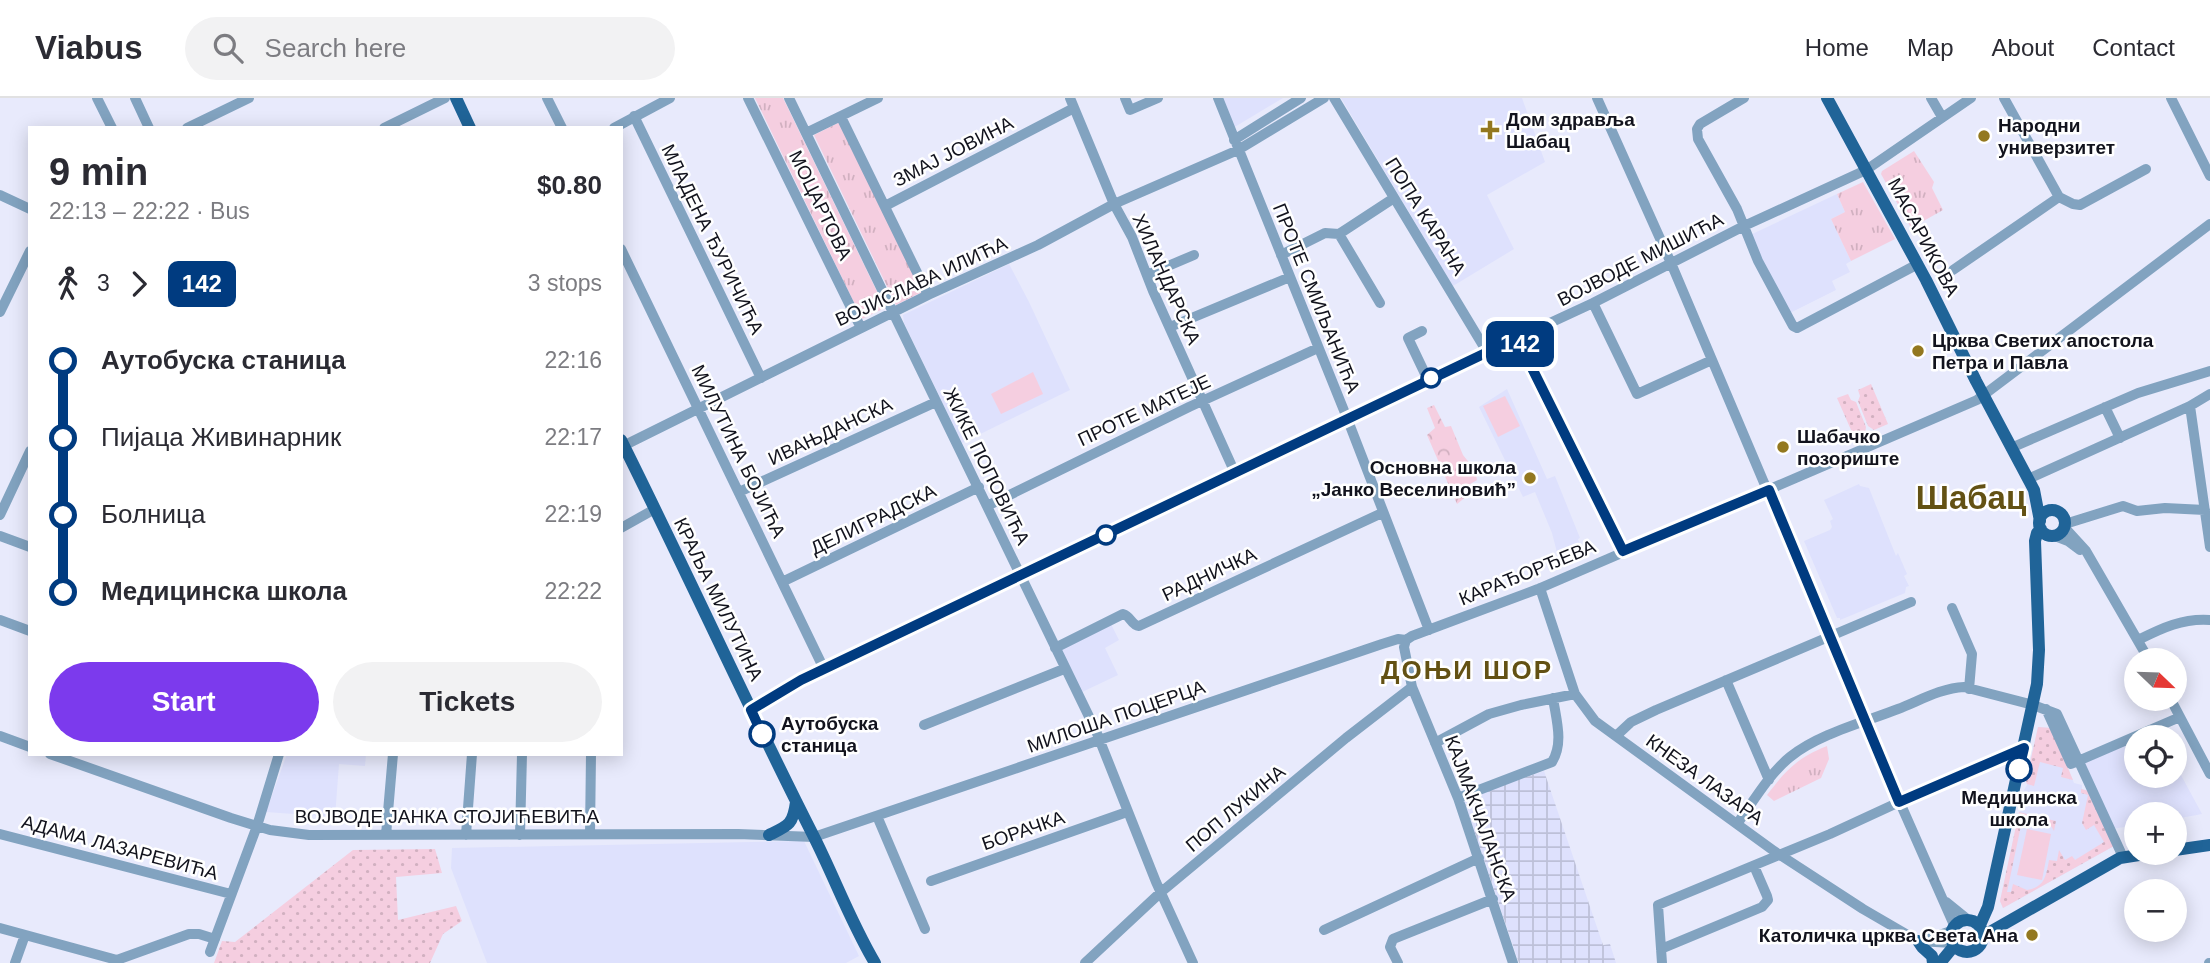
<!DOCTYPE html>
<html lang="en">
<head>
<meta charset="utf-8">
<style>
	:root { --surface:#fff; --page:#f2f2f3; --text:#2b2b33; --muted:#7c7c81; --line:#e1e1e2; --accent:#7c3aed }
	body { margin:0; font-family:Helvetica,sans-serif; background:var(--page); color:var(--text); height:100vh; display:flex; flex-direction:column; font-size:26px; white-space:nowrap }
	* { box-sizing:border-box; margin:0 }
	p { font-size:23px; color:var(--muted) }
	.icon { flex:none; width:38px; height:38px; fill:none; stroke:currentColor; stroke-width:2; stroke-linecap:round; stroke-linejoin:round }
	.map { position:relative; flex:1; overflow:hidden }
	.side { position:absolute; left:28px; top:28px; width:595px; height:630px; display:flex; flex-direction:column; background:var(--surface); border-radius:0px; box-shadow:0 4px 18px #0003 }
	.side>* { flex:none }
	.badge { padding:0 14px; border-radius:10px; font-size:24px; line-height:46px }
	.needle { width:46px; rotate:113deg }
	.tools { position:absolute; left:2124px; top:550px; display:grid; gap:14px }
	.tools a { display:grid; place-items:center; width:63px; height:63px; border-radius:50%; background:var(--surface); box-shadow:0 4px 18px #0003; font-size:35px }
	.map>.badge { position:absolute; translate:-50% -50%; box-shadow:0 0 0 4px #fff }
	.legs { display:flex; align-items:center; gap:10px; height:77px; padding:0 21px; font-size:23px }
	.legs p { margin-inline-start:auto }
	.summary { display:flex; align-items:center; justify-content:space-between; height:119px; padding:0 21px }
	h1 { font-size:38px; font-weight:800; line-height:52px }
	.button { display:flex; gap:14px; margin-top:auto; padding:14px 21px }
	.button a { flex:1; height:80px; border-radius:42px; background:var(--accent); color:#fff; font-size:28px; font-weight:800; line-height:80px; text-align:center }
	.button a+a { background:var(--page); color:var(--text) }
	ul { padding:0 21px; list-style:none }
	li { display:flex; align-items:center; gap:24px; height:77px; font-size:26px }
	li i { display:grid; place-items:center; width:10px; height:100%; margin:0 9px; background:currentColor }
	li i::after { content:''; width:18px; height:18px; margin:-9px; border:5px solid; border-radius:50%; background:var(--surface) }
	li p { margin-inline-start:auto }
	li:first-child i { background:linear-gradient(#0000 50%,currentColor 0) }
	li:last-child i { background:linear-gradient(currentColor 50%,#0000 0) }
	header { display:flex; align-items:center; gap:42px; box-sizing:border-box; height:98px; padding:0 35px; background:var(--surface); border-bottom:2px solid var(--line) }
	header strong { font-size:33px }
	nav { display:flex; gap:38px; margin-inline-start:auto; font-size:24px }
	.search { width:490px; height:63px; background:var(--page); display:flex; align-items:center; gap:18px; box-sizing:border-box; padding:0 24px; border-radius:38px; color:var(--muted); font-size:26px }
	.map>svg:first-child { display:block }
	.built { fill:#dee1fd }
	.industrial { fill:url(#industrial-grid) }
	.grass { fill:url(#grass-dots) }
	.forest { fill:url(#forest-crowns) }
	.park { fill:url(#park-tufts) }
	.pitch { fill:#f5cee0 }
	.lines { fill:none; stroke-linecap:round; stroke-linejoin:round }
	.minor { stroke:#82a3c0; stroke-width:10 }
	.major { stroke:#206498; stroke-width:12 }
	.line-1-casing { stroke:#fff; stroke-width:16 }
	.line-1 { stroke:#003b80; stroke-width:10 }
	.poi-dot { fill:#93781f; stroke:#fff; stroke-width:2.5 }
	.stop-1-dot { fill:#fff; stroke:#003b80; stroke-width:3.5 }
	.labels { text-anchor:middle; stroke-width:5; stroke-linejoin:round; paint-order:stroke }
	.poi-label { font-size:19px; font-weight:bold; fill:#12131d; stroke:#fff; text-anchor:start }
	.street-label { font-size:19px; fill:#12131d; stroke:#fff }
	.stop-label { font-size:19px; font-weight:bold; fill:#12131d; stroke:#fff; text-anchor:start }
	.district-label { font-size:26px; font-weight:bold; letter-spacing:2px; fill:#635114; stroke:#fff }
	.town-label { font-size:33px; font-weight:bold; fill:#635114; stroke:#fff }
</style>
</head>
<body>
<header>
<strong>Viabus</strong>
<div class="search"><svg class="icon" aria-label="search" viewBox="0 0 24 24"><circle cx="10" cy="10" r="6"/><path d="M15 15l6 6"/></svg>Search here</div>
<nav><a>Home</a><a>Map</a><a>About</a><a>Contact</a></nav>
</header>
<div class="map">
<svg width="2210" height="865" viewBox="0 0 2210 865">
	<defs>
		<pattern id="industrial-grid" width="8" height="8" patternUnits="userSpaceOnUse" patternTransform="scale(1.75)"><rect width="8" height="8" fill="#dee1fd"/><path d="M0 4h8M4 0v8" fill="none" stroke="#bdc0d8"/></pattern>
		<pattern id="grass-dots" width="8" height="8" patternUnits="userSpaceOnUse" patternTransform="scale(1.75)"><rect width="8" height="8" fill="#f5cee0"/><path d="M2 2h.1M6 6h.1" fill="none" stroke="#d1b0c0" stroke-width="1.8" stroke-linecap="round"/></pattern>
		<pattern id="forest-crowns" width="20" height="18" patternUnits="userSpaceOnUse" patternTransform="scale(1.75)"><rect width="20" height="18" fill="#f5cee0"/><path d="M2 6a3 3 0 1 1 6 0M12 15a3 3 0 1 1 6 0" fill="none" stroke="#d1b0c0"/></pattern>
		<pattern id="park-tufts" width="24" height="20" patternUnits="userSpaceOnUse" patternTransform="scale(1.75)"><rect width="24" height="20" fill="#f5cee0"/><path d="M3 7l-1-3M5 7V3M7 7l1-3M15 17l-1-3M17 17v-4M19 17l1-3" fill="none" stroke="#d1b0c0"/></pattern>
	</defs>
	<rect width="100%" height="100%" fill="#e8eafc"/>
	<path class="built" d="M 1222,0 L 1283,0 L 1233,30 Z
		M 1341,0 L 1522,0 L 1545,64 L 1487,97 L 1514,151 L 1453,188 Z
		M 1837,96 L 1845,114 L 1831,121 L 1851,163 L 1846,166 L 1850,174 L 1832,183 L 1836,192 L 1788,216 L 1748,138 Z
		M 1009,166 L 1029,204 L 1070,292 L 962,345 L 904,225 L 903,217 Z
		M 1507,291 L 1547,381 L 1555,378 L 1580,440 L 1578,441 L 1584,457 L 1560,466 L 1552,435 L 1535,394 L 1523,399 L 1479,309 Z
		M 1859,386 L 1860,388 L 1869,390 L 1896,458 L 1898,455 L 1907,476 L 1904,478 L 1909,488 L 1906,489 L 1905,495 L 1840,522 L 1840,520 L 1837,520 L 1804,443 L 1830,432 L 1832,429 L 1830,423 L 1833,421 L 1824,402 Z
		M 1111,526 L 1119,542 L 1105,550 L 1118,577 L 1080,595 L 1059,551 Z
		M 2038,629 L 2051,630 L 2074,685 L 2082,687 L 2082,691 L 2089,693 L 2114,748 L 2003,810 L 2000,803 L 2024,692 L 2027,687 L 2026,683 Z
		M 2137,641 L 2137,677 L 2175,677 L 2175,666 L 2202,716 L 2175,721 L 2175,716 L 2137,716 L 2137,727 L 2112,731 L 2080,665 Z
		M 287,656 L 366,656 L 365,668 L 339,666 L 335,719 L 266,714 Z
		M 804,743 L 859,858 L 846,865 L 487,865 L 451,770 L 452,750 Z"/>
	<path class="industrial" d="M 1544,673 L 1603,847 L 1610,846 L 1616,865 L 1519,865 L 1463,700 Z"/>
	<path class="grass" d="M 1871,286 L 1888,326 L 1874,332 L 1868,328 L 1858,303 L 1860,298 L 1858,292 Z
		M 1848,296 L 1851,302 L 1856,304 L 1866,329 L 1865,336 L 1855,341 L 1837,300 Z
		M 2038,629 L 2051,630 L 2073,682 L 2061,679 L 2063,670 L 2040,664 L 2034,688 L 2027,686 L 2026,683 Z
		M 2081,691 L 2089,693 L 2114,748 L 2003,810 L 2000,803 L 2019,714 L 2056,723 L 2054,733 C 2048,721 2037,721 2026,725 L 2027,718 L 2023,718 L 2007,794 L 2011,794 L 2013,786 L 2027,792 C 2045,789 2046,778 2049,762 L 2057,763 L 2059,752 L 2065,762 L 2072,758 L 2075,762 L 2104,744 L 2094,727 L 2086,732 L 2082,725 L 2088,697 L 2081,695 Z
		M 435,751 L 442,775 L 396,779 L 398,822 L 456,808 L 462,823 L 443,836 L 430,865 L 214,865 L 222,843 L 235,844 L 353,752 Z"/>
	<path class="forest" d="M 1434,307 L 1445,329 L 1451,328 L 1463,357 L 1475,372 L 1477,382 L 1465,389 L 1467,398 L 1457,406 L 1427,337 L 1435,330 L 1427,310 Z"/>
	<path class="park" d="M 755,0 L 783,0 L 885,210 L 862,221 Z
		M 840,24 L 922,194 L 896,207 L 814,37 Z
		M 1914,53 L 1934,84 L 1932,90 L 1943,112 L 1911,130 L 1881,76 L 1882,73 Z
		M 1863,84 L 1895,141 L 1851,163 L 1831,121 L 1845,114 L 1837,96 Z
		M 1827,648 L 1829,661 L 1821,680 L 1774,703 L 1767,697 C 1786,672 1797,660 1827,648 Z"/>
	<path class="pitch" d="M 1033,274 L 1043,296 L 1001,316 L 991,296 Z
		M 1505,298 L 1520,328 L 1498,339 L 1483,308 Z
		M 2027,731 L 2051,736 L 2042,782 L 2017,777 Z"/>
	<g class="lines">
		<path class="minor" d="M 97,0 L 112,30
			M 135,0 L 149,30
			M 547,0 L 562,30
			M 748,0 L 861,230
			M 789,0 L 1096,633 L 1156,784 L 1193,865
			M 1070,0 L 1114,106 L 1132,139 L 1153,193 L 1235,375
			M 1125,0 L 1130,12 L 1158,0
			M 1218,0 L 1347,320 L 1429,532
			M 1334,0 L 1487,254
			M 1597,0 L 1671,165 L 1886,673 L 1954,827
			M 1744,0 L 1700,26 L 1697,31 L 1698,41 L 1737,111 L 1758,163 L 1793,228 L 1797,230 L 1918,166
			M 1931,0 L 1942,19
			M 2171,0 L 2210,78
			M 634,18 L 761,280
			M 841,19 L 928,197
			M 187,30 L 249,0
			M 384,30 L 445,0
			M 614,30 L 670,0
			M 806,35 L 878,0
			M 1234,42 L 1301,0
			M 0,97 L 30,111
			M 2059,99 L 2073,106 L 2080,107 L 2146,71
			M 885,108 L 1074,10
			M 1339,136 L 1380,205
			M 621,151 L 824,571
			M 1281,157 L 1325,135 L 1339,136 L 1394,100
			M 1953,172 L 2059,99 L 2004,0
			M 1147,177 L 1194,157
			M 1593,205 L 1637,296 L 1712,262
			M 0,214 L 30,153
			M 1170,229 L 1290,179
			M 1422,233 L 1408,240 L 1428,282
			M 1517,240 L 1624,453
			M 2190,308 L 2210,449
			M 2105,309 L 2120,340
			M 621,349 L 928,197 L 1038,147 L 1114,106 L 1238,52 L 1324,0
			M 2011,350 L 2138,295 L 2210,273
			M 2028,381 L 2190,308 L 2210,296
			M 739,394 L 936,304
			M 987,408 L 1189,309 L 1318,250
			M 0,417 L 30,353
			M 2065,426 L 2123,408 L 2137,413 L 2165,410 L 2205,412
			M 2064,429 L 2086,453 L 2149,562
			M 621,430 L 655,411
			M 0,438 L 30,449
			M 2055,438 L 2068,443 L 2080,452
			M 782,484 L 979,389
			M 1540,490 L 1575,596 L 1595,623 L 1774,753 L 1863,811 L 1918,843 L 1953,845
			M 1952,510 L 1972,556 L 1969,591
			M 0,522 L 30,533
			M 1406,542 L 1404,549 L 1412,589 L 1458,700 L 1513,865
			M 2138,542 C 2162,530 2183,520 2210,522
			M 1055,550 L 1123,516 C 1131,518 1131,527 1139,528 L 1382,415
			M 1726,582 L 1769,682
			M 2170,600 L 2210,676
			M 2046,611 L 2071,666 L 2180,619
			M 751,612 L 801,582 L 1487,254 L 1593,205 L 1744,128 L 1866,72 L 1971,0
			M 924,627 L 1064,571
			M 0,638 L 30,649
			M 1616,638 L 1631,624 L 1656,612 L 1911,504
			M 1435,645 L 1489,616 L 1521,607 L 1575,596
			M 50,656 L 231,720 L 270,732 L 309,737 L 738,736 L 814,739 L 1382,546 L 1398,541 L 1406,542 L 1412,538 L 1538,491 L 1977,302 L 2210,126
			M 1458,700 L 1552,664 C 1564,645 1556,621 1553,600
			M 877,718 L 925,831
			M 1737,726 C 1753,704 1769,676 1790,659 C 1818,636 1865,624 1898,611 C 1919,603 1941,590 1964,589 L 2033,607 L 2057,616 L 2123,759
			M 0,736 L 231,796
			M 590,736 L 591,656
			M 386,737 L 393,656
			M 466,737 L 472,656
			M 520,737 L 522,656
			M 931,783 L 1127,714
			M 1946,804 L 1967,821
			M 0,830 L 117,862 L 189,836 L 199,836 L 215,841
			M 1324,832 L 1479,760
			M 1928,841 L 1951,833
			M 1661,851 L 1762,809 L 1768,802 L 1767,798 L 1754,768
			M 210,854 L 257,728 L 279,656
			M 15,865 L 25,837
			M 1085,865 L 1160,795 L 1346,640 L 1412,589
			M 1398,865 L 1390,849 L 1393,841 L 1493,801
			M 1662,865 L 1658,807 L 1830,736 L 1960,676 L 1974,673 L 2023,650
			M 2209,865 L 2210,865"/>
		<path class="major" d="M 456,0 L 470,30
			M 1827,0 L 1926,182 L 1976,283 L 2034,392 L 2040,423
			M 621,342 C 686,472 746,605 812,735 C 834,778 850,823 875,865
			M2039 425a13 13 0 1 1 26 0a13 13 0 1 1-26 0Z
			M 769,737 C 788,728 793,727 796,704
			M 2175,752 L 2210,747
			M1951 838a16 16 0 1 1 32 0a16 16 0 1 1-32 0Z
			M 1980,827 L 1988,809 L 2037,586 L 2039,552 L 2035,443 L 2037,435 L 2041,431
			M 1983,838 L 2120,760 L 2158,754
			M 1918,843 L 1922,849 L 1932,858 L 1933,865
			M 1940,865 L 1954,848"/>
	</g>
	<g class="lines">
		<g class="line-1-casing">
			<path id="line-1" d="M 762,636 L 751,612 L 801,582 L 1517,240 L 1623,453 L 1769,392 L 1899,704 L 2024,650 L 2019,671"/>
		</g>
		<use href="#line-1" class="line-1"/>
	</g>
	<g class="poi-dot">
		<path d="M1486.5 21.5h7v7h7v7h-7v7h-7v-7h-7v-7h7z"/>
		<circle cx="1984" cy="38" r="7"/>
		<circle cx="1918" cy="253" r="7"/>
		<circle cx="1783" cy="349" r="7"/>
		<circle cx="1530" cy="380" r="7"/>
		<circle cx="2032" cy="837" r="7"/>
	</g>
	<g class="stop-1-dot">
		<circle cx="1431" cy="280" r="9"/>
		<circle cx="1106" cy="437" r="9"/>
		<circle cx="762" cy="636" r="12"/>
		<circle cx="2019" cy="671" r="12"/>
	</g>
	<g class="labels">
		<g class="poi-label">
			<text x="1506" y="28">Дом здравља<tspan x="1506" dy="22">Шабац</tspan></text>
			<text x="1998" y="34">Народни<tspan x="1998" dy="22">универзитет</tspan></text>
			<text x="1932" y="249">Црква Светих апостола<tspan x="1932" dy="22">Петра и Павла</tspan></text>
			<text x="1797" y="345">Шабачко<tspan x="1797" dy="22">позориште</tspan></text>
			<text x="1516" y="376" text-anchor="end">Основна школа<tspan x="1516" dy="22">„Јанко Веселиновић”</tspan></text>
			<text x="2018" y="844" text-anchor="end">Католичка црква Света Ана</text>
		</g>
		<g class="street-label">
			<text transform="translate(953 53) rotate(-27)" y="7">ЗМАЈ ЈОВИНА</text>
			<text transform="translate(821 107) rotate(64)" y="7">МОЦАРТОВА</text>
			<text transform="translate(1426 118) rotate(58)" y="7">ПОПА КАРАНА</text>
			<text transform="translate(1924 139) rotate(62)" y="7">МАСАРИКОВА</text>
			<text transform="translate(713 141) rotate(64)" y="7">МЛАДЕНА ЂУРИЧИЋА</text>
			<text transform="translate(1640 161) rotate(-27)" y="7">ВОЈВОДЕ МИШИЋА</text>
			<text transform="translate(1167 181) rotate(66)" y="7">ХИЛАНДАРСКА</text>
			<text transform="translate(921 183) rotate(-25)" y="7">ВОЈИСЛАВА ИЛИЋА</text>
			<text transform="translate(1317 200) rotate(68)" y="7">ПРОТЕ СМИЉАНИЋА</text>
			<text transform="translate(1144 312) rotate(-25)" y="7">ПРОТЕ МАТЕЈЕ</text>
			<text transform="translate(830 333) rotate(-25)" y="7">ИВАЊДАНСКА</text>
			<text transform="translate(739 353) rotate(64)" y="7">МИЛУТИНА БОЈИЋА</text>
			<text transform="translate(987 368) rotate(64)" y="7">ЖИКЕ ПОПОВИЋА</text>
			<text transform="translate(873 421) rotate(-26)" y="7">ДЕЛИГРАДСКА</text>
			<text transform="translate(1527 474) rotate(-22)" y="7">КАРАЂОРЂЕВА</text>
			<text transform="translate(1209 476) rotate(-25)" y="7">РАДНИЧКА</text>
			<text transform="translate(719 501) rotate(64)" y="7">КРАЉА МИЛУТИНА</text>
			<text transform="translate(1116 618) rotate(-19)" y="7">МИЛОША ПОЦЕРЦА</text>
			<text transform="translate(1705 681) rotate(36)" y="7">КНЕЗА ЛАЗАРА</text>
			<text transform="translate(1235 710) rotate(-40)" y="7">ПОП ЛУКИНА</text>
			<text x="447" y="725">ВОЈВОДЕ ЈАНКА СТОЈИЋЕВИЋА</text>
			<text transform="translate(1481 720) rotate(70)" y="7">КАЈМАКЧАЛАНСКА</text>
			<text transform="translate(1023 732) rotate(-19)" y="7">БОРАЧКА</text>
			<text transform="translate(120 749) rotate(15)" y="7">АДАМА ЛАЗАРЕВИЋА</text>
		</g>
		<g class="stop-label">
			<text x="781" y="632">Аутобуска<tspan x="781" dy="22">станица</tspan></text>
			<text x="2019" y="706" text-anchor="middle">Медицинска<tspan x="2019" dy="22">школа</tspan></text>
		</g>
		<g class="district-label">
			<text x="1467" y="581">ДОЊИ ШОР</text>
		</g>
		<g class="town-label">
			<text x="1971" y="411">Шабац</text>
		</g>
	</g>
</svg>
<div class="tools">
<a><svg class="needle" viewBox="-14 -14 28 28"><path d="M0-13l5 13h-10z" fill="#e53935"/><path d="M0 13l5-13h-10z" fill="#7c7c81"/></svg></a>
<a><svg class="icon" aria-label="locate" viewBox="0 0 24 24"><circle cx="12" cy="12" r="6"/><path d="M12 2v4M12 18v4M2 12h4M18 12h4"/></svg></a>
<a>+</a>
<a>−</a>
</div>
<b class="badge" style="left:1520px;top:246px;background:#003b80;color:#fff">142</b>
<section class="side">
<div class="summary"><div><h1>9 min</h1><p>22:13 – 22:22 · Bus</p></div><b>$0.80</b></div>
<div class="legs"><svg class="icon" aria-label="walk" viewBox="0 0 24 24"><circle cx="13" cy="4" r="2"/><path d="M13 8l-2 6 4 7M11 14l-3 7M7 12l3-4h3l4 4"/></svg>3<svg class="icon" aria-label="forward" viewBox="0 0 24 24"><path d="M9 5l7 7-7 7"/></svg><b class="badge" style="background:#003b80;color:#fff">142</b><p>3 stops</p></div>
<ul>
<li><i style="color:#003b80"></i><b>Аутобуска станица</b><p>22:16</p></li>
<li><i style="color:#003b80"></i><span>Пијаца Живинарник</span><p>22:17</p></li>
<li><i style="color:#003b80"></i><span>Болница</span><p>22:19</p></li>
<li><i style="color:#003b80"></i><b>Медицинска школа</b><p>22:22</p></li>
</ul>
<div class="button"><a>Start</a><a>Tickets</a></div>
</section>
</div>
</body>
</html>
